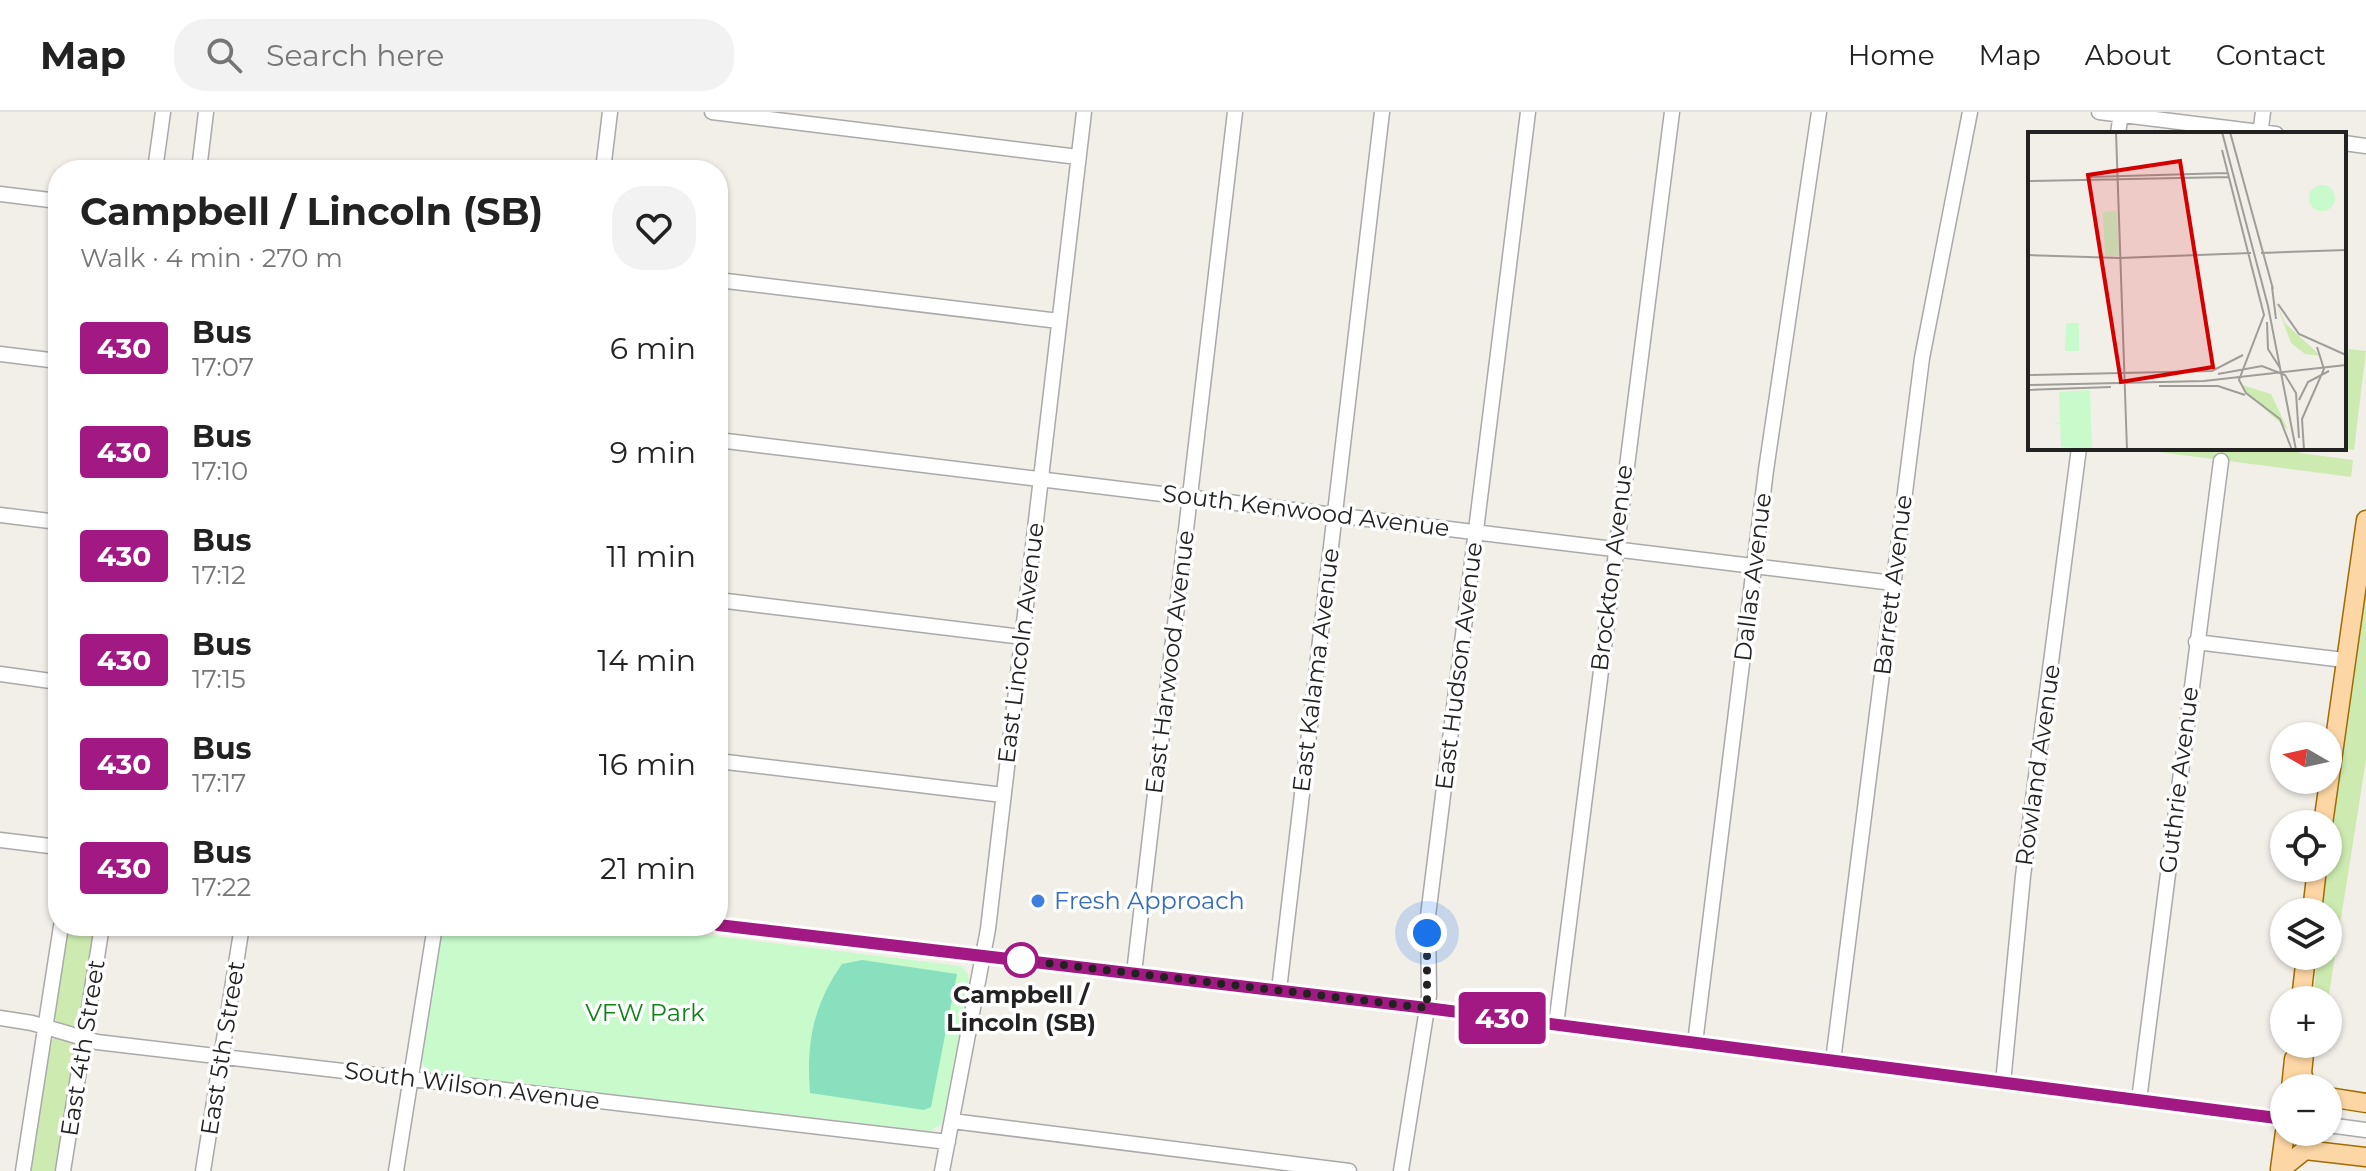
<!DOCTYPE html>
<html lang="en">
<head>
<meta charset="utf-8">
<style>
	:root { --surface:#fff; --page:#f2f2f2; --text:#222; --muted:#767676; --line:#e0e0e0 }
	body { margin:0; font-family:Montserrat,sans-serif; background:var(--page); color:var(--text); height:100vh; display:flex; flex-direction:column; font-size:30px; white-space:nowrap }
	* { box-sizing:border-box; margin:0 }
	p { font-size:26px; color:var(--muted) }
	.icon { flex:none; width:44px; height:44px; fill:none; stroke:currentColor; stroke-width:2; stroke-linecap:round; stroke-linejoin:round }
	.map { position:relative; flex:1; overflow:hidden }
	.details { position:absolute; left:48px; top:48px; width:680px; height:776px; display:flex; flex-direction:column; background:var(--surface); border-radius:32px; box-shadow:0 2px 6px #0004 }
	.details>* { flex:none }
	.badge { padding:0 16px; border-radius:6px; font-size:28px; line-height:52px }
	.needle { width:52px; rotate:279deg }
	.buttons { position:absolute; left:2270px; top:610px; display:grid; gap:16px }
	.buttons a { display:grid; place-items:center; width:72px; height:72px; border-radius:50%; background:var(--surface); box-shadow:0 2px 6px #0004; font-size:40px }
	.you { position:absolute; width:40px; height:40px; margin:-20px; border:6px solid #fff; border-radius:50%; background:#1a73e8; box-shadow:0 0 0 12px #1a73e833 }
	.map>.badge { position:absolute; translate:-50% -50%; box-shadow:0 0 0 4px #fff }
	.round { display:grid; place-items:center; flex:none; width:84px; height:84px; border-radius:32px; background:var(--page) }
	.summary { display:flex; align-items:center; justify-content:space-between; height:136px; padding:0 32px }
	h1 { font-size:38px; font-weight:700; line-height:60px }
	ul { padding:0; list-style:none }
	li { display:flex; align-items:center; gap:24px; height:104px; padding:0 32px }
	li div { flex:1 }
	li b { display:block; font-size:30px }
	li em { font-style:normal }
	li .badge { min-width:88px; font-weight:700; text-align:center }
	header { display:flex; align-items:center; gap:48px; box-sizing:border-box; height:112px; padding:0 40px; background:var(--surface); border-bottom:2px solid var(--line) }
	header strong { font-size:38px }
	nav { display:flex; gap:44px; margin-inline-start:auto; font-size:28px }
	.search { width:560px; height:72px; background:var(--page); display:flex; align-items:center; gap:20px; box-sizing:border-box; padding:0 28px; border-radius:32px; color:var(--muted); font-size:30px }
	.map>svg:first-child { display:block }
	.grass { fill:#cdebb0 }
	.park { fill:#c8facc }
	.pitch { fill:#88e0be }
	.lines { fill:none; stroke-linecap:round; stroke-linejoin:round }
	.minor-casing { stroke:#a9a9a9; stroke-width:17 }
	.major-casing { stroke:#a06b00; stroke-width:21 }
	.minor { stroke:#fff; stroke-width:14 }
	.major { stroke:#fcd6a4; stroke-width:18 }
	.line-casing { stroke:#fff; stroke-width:18 }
	.line { stroke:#a31984; stroke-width:12 }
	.walk { stroke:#222; stroke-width:8; stroke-dasharray:0 14.4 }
	.shop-dot { fill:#3f7fe0; stroke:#fff; stroke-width:3 }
	.stop-dot { fill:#fff; stroke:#a31984; stroke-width:4 }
	.labels { text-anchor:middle; stroke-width:7; stroke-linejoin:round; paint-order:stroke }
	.street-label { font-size:24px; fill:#222; stroke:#fff }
	.shop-label { font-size:24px; fill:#366cbe; stroke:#fff; text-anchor:start }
	.stop-label { font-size:24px; font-weight:bold; fill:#222; stroke:#fff }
	.park-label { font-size:24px; fill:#0c8416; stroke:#fff }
	.inset-road { fill:none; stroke:#9f9d99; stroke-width:2 }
	.view { fill:#d40000; fill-opacity:0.15; stroke:#d40000; stroke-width:4 }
	.inset-edge { fill:none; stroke:#222; stroke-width:4 }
</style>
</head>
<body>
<header>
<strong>Map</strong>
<div class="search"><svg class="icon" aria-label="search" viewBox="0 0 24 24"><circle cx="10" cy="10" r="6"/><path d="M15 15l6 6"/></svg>Search here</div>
<nav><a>Home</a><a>Map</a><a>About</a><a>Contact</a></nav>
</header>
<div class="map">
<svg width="2366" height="1059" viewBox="0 0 2366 1059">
	<rect width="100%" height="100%" fill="#f2efe9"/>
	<path class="grass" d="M 2349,237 L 2366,239 L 2354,338 L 2339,336 L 2344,336 L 2344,273 Z
		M 2152,336 L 2300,336 L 2300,341 L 2353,348 L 2351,365 L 2151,339 Z
		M 2366,460 L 2366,648 L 2328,889 L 2313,888 L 2317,844 L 2328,844 L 2328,800 L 2322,800 Z
		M 67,814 L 95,814 L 80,909 L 74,914 L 57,911 L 54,903 Z
		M 57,925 L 75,930 L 76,934 L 57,1059 L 29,1059 L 50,929 Z"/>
	<path class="park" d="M 443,814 L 634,814 L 961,854 L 968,862 L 969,872 L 942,1012 L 930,1019 L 432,961 L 425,957 L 422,949 Z"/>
	<path class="pitch" d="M 862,848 L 957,862 L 931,995 L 924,998 L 810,981 C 806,932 813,893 842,852 Z"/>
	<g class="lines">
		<g class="minor-casing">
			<path id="minor" d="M 712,0 L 1078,45
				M 2099,0 L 2276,22
				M 2118,22 L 2121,0
				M 2260,22 L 2263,0
				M 2344,31 L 2366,34
				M 155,58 L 163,0
				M 199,58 L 206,0
				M 603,58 L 610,0
				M 0,82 L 58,89
				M 718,168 L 1059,209
				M 0,242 L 58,249
				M 718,328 L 1893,471
				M 0,403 L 58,410
				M 718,488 L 1022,525
				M 2196,530 L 2344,548
				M 0,562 L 58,570
				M 718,649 L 1003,683
				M 0,728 L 58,735
				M 718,813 L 1427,896 L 2284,1007
				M 1134,861 L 1235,0
				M 1279,878 L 1382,0
				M 0,906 L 32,911 L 97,930 L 948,1030
				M 1556,913 L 1672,0
				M 1695,931 L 1766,358 L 1819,0
				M 1833,949 L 1922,246 L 1970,0
				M 2003,971 L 2023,764 L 2079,336
				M 2139,988 L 2221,349
				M 952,1009 L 1349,1059
				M 2328,1013 L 2366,1018
				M 23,1059 L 61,814
				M 63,1059 L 102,814
				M 203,1059 L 242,814
				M 396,1059 L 435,814
				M 942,1059 L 988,817 L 1084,0
				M 1401,1059 L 1429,884 L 1428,804 L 1528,0"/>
		</g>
		<g class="major-casing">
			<path id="major" d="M 2323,712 L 2366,408
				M 2312,800 L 2317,756
				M 2301,888 L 2306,844
				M 2305,932 L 2302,961 L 2307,976
				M 2291,976 L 2294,947
				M 2328,985 L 2366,991
				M 2280,1057 L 2285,1020
				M 2280,1058 L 2305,1038 L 2366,1045"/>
		</g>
		<use href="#minor" class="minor"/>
		<use href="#major" class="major"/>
	</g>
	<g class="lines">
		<g class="line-casing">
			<path id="line" d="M 718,813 L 1427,896 L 2284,1007"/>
		</g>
		<use href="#line" class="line"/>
		<path class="walk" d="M 1021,848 L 1427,896 L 1427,821"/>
	</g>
	<circle class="shop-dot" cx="1038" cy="789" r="8"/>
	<circle class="stop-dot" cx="1021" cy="848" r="16"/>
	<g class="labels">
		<g class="street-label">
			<text transform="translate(1306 399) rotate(7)" y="8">South Kenwood Avenue</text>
			<text transform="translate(1612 456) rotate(-83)" y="8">Brockton Avenue</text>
			<text transform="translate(1753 465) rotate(-83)" y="8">Dallas Avenue</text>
			<text transform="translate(1893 473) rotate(-83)" y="8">Barrett Avenue</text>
			<text transform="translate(1021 531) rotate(-83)" y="8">East Lincoln Avenue</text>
			<text transform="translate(1170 550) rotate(-83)" y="8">East Harwood Avenue</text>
			<text transform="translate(1459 554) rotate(-83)" y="8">East Hudson Avenue</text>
			<text transform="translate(1316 558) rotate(-83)" y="8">East Kalama Avenue</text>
			<text transform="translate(2038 653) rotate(-82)" y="8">Rowland Avenue</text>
			<text transform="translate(2179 668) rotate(-83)" y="8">Guthrie Avenue</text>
			<text transform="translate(83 936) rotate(-81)" y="8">East 4th Street</text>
			<text transform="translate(223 936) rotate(-81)" y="8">East 5th Street</text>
			<text transform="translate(472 974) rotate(7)" y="8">South Wilson Avenue</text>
		</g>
		<g class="shop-label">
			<text x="1054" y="797">Fresh Approach</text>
		</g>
		<g class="stop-label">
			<text x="1021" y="891">Campbell /<tspan x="1021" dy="28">Lincoln (SB)</tspan></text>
		</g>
		<g class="park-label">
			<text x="645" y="909">VFW Park</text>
		</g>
	</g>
	<g transform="translate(2028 20)">
		<rect width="318" height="318" fill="#f2efe9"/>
		<path d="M 246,165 L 257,191 L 293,224 L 277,222 L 263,211 ZM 214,253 L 243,262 L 260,298 L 220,262 Z" fill="#cdebb0"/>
		<path d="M281 66a13 13 0 1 1 26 0a13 13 0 1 1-26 0ZM 89,79 L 91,124 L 77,124 L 75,80 ZM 38,191 L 51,191 L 51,219 L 37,219 ZM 62,258 L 64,318 L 33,315 L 32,292 L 25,292 L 32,290 L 31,260 Z" fill="#c8facc"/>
		<path class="inset-road" d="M 88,0 L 99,318M 194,0 L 240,174 L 268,318M 202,0 L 245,157M 194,18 L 236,183 L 211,248 L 218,261 L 252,287 L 264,318M 61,45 L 200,41M 0,49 L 201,45M 233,121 L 318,118M 0,123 L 91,126 L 223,121M 244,155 L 248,187M 250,172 L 271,202 L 318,223M 239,190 L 240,217 L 252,236M 190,242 L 234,234 L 257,243 L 268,261 L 271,306M 0,243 L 184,239 L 215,223M 0,253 L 176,249 L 318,233M 131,254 L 190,254 L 217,263M 0,258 L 83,255M 271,268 L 280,250 L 301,239M 276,318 L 274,287 L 296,237 L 289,215"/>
		<path class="view" d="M 152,29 L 185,235 L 93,250 L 60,43 Z"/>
		<rect width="318" height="318" class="inset-edge"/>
	</g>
</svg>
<div class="buttons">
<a><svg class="needle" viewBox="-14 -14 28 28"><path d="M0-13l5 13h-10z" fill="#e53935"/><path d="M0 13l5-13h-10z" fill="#767676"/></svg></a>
<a><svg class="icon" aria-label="locate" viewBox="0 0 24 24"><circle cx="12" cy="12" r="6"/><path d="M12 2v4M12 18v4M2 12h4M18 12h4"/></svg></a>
<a><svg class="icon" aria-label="layers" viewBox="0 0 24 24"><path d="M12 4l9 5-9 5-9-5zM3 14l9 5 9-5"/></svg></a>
<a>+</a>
<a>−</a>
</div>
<div class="you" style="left:1427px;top:821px"></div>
<b class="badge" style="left:1502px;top:906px;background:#a31984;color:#fff">430</b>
<section class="details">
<div class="summary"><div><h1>Campbell / Lincoln (SB)</h1><p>Walk · 4 min · 270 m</p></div><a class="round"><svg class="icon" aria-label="heart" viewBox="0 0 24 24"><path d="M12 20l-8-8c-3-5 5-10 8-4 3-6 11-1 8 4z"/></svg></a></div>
<ul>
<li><span class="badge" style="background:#a31984;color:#fff">430</span><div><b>Bus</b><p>17:07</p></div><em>6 min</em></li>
<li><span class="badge" style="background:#a31984;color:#fff">430</span><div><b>Bus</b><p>17:10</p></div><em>9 min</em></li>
<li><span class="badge" style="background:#a31984;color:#fff">430</span><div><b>Bus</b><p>17:12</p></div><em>11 min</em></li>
<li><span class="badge" style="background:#a31984;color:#fff">430</span><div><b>Bus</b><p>17:15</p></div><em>14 min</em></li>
<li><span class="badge" style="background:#a31984;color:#fff">430</span><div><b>Bus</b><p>17:17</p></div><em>16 min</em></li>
<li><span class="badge" style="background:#a31984;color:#fff">430</span><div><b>Bus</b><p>17:22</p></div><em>21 min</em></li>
</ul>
</section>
</div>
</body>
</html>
